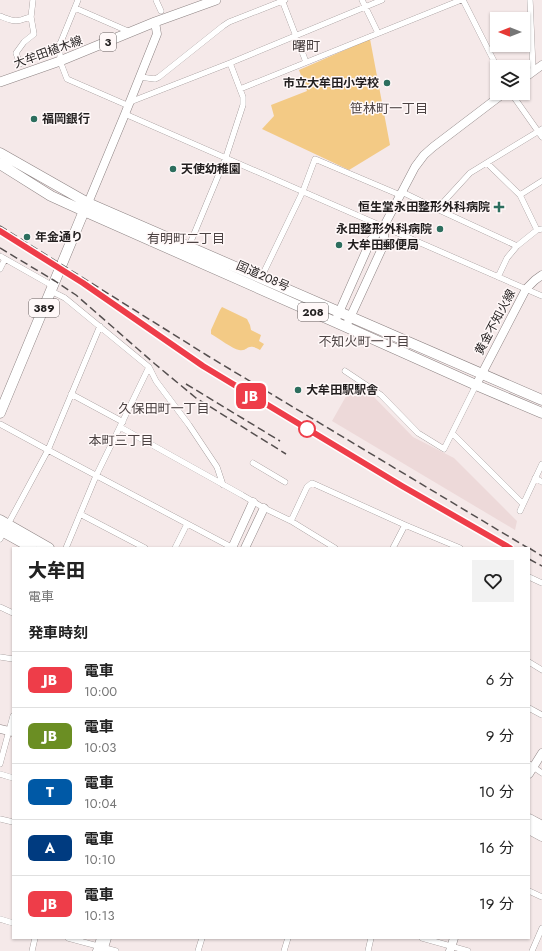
<!DOCTYPE html>
<html lang="ja">
<head>
<meta charset="utf-8">
<style>
	:root { --surface:#fff; --page:#f2f2f2; --text:#222; --muted:#767676; --line:#e0e0e0 }
	body { margin:0; font-family:Jost,"Noto Sans JP",sans-serif; background:var(--page); color:var(--text); height:100vh; display:flex; flex-direction:column; font-size:15px; white-space:nowrap }
	* { box-sizing:border-box; margin:0 }
	p { font-size:13px; color:var(--muted) }
	.icon { flex:none; width:22px; height:22px; fill:none; stroke:currentColor; stroke-width:2; stroke-linecap:round; stroke-linejoin:round }
	.map { position:relative; flex:1; overflow:hidden }
	.drawer { position:absolute; left:12px; top:547px; width:518px; height:392px; display:flex; flex-direction:column; background:var(--surface); border-radius:0px; box-shadow:0 1px 3px #0004 }
	.drawer>* { flex:none }
	.badge { padding:0 8px; border-radius:6px; font-size:14px; line-height:26px }
	.needle { width:26px; rotate:270deg }
	.buttons { position:absolute; left:490px; top:12px; display:grid; gap:8px }
	.buttons a { display:grid; place-items:center; width:40px; height:40px; border-radius:0px; background:var(--surface); box-shadow:0 1px 3px #0004; font-size:20px }
	.map>.badge { position:absolute; translate:-50% -50%; box-shadow:0 0 0 2px #fff }
	h2 { padding:0 16px; font-size:15px; line-height:36px }
	.round { display:grid; place-items:center; flex:none; width:42px; height:42px; border-radius:0px; background:var(--page) }
	.headline { display:flex; align-items:center; justify-content:space-between; height:68px; padding:0 16px }
	h1 { font-size:19px; font-weight:800; line-height:30px }
	ul { padding:0; list-style:none }
	li { display:flex; align-items:center; gap:12px; height:56px; padding:0 16px; border-top:1px solid var(--line) }
	li div { flex:1 }
	li b { display:block; font-size:15px }
	li em { font-style:normal }
	li .badge { min-width:44px; font-weight:700; text-align:center }
	.map>svg:first-child { display:block }
	.built { fill:#edd9d9 }
	.green { fill:#f3ca85 }
	.lines { fill:none; stroke-linecap:round; stroke-linejoin:round }
	.street-casing { stroke:#8d8383; stroke-width:6 }
	.secondary-casing { stroke:#8d8383; stroke-width:9 }
	.primary-casing { stroke:#8d8383; stroke-width:10 }
	.highway-casing { stroke:#8d8383; stroke-width:11 }
	.street { stroke:#fff; stroke-width:5.5 }
	.secondary { stroke:#fff; stroke-width:8 }
	.primary { stroke:#fff; stroke-width:9 }
	.highway { stroke:#fff; stroke-width:10 }
	.rail { stroke:#554f4f; stroke-width:1.5; stroke-dasharray:8 4; stroke-linecap:butt }
	.line-casing { stroke:#fff; stroke-width:9 }
	.line { stroke:#ee3d49; stroke-width:6 }
	.poi-dot { fill:#2d6e5e; stroke:#fff8f8; stroke-width:1.5 }
	.stop-dot { fill:#fff; stroke:#ee3d49; stroke-width:2 }
	.labels { text-anchor:middle; stroke-width:3; stroke-linejoin:round; paint-order:stroke }
	.shield { fill:#fff8f8; stroke:#645f5f; stroke-width:1 }
	.shield-label { font-size:11px; font-weight:bold; fill:#221e1e }
	.street-label { font-size:12px; fill:#221e1e; stroke:#fff8f8 }
	.poi-label { font-size:12px; font-weight:bold; fill:#221e1e; stroke:#fff8f8; text-anchor:start }
	.neighbourhood-label { font-size:13px; fill:#4c4343; stroke:#fff8f8 }
	.quarter-label { font-size:14px; fill:#4c4343; stroke:#fff8f8 }
</style>
</head>
<body>
<div class="map">
<svg width="542" height="951" viewBox="0 0 542 951">
	<rect width="100%" height="100%" fill="#f5e9e9"/>
	<path class="built" d="M 353,384 L 371,394 L 413,437 L 454,458 L 517,521 L 515,530 L 332,421 Z"/>
	<path class="green" d="M 370,39 L 390,145 L 349,170 L 262,129 L 274,116 L 271,105 L 307,91 L 299,70 Z
		M 222,307 L 247,319 L 250,325 L 251,330 L 261,335 L 259,341 L 264,344 L 260,350 C 246,342 249,352 239,350 C 233,349 218,338 211,334 L 211,330 L 220,310 Z"/>
	<g class="lines">
		<g class="street-casing">
			<path id="street" d="M 78,0 L 60,44 L 60,61 L 67,79 L 129,106
				M 156,0 L 161,11
				M 282,0 L 306,62
				M 362,0 L 378,33
				M 463,0 L 497,67
				M 530,0 L 533,71
				M 75,8 L 130,32
				M 0,16 C 7,19 13,22 21,20 C 24,19 27,18 31,17
				M 20,64 L 16,53 L 24,42 L 34,34 L 31,17 L 33,0
				M 140,77 L 155,79 L 159,77 L 223,26 L 229,22 L 285,0
				M 240,89 L 461,0
				M 511,93 L 542,137
				M 130,102 L 230,63 L 382,0
				M 125,114 L 542,296
				M 487,163 L 520,195 L 537,230
				M 402,192 L 437,209 L 470,173 L 542,129
				M 520,195 L 542,181
				M 437,209 L 517,246
				M 189,246 L 226,157 L 243,105 L 243,97 L 230,63
				M 0,256 L 53,286
				M 0,269 L 5,259
				M 498,277 L 507,258 L 517,246 L 537,230 L 542,229
				M 261,278 L 303,191 L 315,159 L 400,195
				M 51,291 L 65,298 L 149,367 L 156,381 L 189,425 L 217,467 L 223,485
				M 345,371 L 381,395 L 418,433 L 444,449 L 476,385
				M 71,394 L 123,422
				M 0,424 L 48,450 L 233,548
				M 120,427 L 242,495 L 264,508 L 291,521 L 335,548
				M 452,433 L 523,504
				M 253,463 L 285,482
				M 535,478 L 542,482
				M 520,511 L 542,464
				M 80,514 L 145,548
				M 291,521 L 307,487 L 312,483 L 405,525 L 460,548
				M 0,539 L 48,450 L 100,326
				M 66,548 L 96,476 L 149,367
				M 175,548 L 187,524
				M 393,548 L 405,525
				M 529,577 L 542,583
				M 0,607 L 13,613
				M 0,657 L 13,659
				M 529,662 L 542,670
				M 529,708 L 542,715
				M 0,764 L 13,716
				M 529,764 L 542,773
				M 0,774 L 13,778
				M 0,819 L 13,822
				M 529,891 L 542,897
				M 0,919 L 13,923
				M 68,938 L 116,951
				M 422,938 L 468,951
				M 32,951 L 35,938
				M 198,951 L 202,938
				M 284,951 L 288,938
				M 368,951 L 371,938
				M 532,951 L 542,928"/>
		</g>
		<g class="secondary-casing">
			<path id="secondary" d="M 523,79 L 542,65
				M 88,203 L 125,114 L 157,34 L 155,22
				M 337,317 L 371,240 L 384,226 L 415,167 L 424,155 L 433,147 L 504,93
				M 348,322 L 384,244 L 384,226
				M 476,385 L 526,289 L 535,280 L 542,275
				M 232,548 L 253,502
				M 245,548 L 264,508
				M 0,729 L 13,732
				M 529,774 L 542,753
				M 97,951 L 101,938
				M 103,951 L 107,938
				M 450,951 L 454,938"/>
		</g>
		<g class="primary-casing">
			<path id="primary" d="M 0,82 L 60,61 L 155,22 L 216,0"/>
		</g>
		<g class="highway-casing">
			<path id="highway" d="M 0,153 L 88,203 L 542,400
				M 0,164 L 51,196 L 84,211 L 335,322 L 476,385 L 542,413
				M 0,413 L 86,206
				M 0,520 L 49,548
				M 0,530 L 32,548
				M 529,819 L 542,826
				M 529,829 L 542,836"/>
		</g>
		<use href="#street" class="street"/>
		<use href="#secondary" class="secondary"/>
		<use href="#primary" class="primary"/>
		<use href="#highway" class="highway"/>
		<path class="rail" d="M 0,226 L 208,356 L 528,548
			M 0,248 L 55,281 L 76,295 L 155,364 L 196,398 L 286,454
			M 101,296 L 203,367 L 402,486 L 510,548
			M 186,384 L 280,441
			M 529,548 L 542,556
			M 529,559 L 542,566"/>
	</g>
	<g class="lines">
		<g class="line-casing">
			<path id="line" d="M 0,231 L 83,283 L 203,366 L 402,486 L 510,548"/>
		</g>
		<use href="#line" class="line"/>
	</g>
	<g class="poi-dot">
		<circle cx="387" cy="83" r="4"/>
		<circle cx="34" cy="119" r="4"/>
		<circle cx="173" cy="169" r="4"/>
		<path d="M497 201h4v4h4v4h-4v4h-4v-4h-4v-4h4z"/>
		<circle cx="440" cy="229" r="4"/>
		<circle cx="27" cy="237" r="4"/>
		<circle cx="339" cy="245" r="4"/>
		<circle cx="298" cy="390" r="4"/>
	</g>
	<circle class="stop-dot" cx="307" cy="429" r="8"/>
	<g class="labels">
		<g class="shield">
			<rect x="100" y="33" width="16" height="18" rx="3"/>
			<rect x="29" y="299" width="30" height="18" rx="3"/>
			<rect x="298" y="303" width="30" height="18" rx="3"/>
		</g>
		<g class="shield-label">
			<text x="108" y="46">3</text>
			<text x="44" y="312">389</text>
			<text x="313" y="316">208</text>
		</g>
		<g class="street-label">
			<text transform="translate(48 52) rotate(-20)" y="4">大牟田植木線</text>
			<text transform="translate(263 276) rotate(24)" y="4">国道208号</text>
			<text transform="translate(495 322) rotate(-62)" y="4">黄金不知火線</text>
		</g>
		<g class="poi-label">
			<text x="379" y="87" text-anchor="end">市立大牟田小学校</text>
			<text x="42" y="123">福岡銀行</text>
			<text x="181" y="173">天使幼稚園</text>
			<text x="490" y="211" text-anchor="end">恒生堂永田整形外科病院</text>
			<text x="432" y="233" text-anchor="end">永田整形外科病院</text>
			<text x="35" y="241">年金通り</text>
			<text x="347" y="249">大牟田郵便局</text>
			<text x="306" y="394">大牟田駅駅舎</text>
		</g>
		<g class="neighbourhood-label">
			<text x="389" y="113">笹林町一丁目</text>
			<text x="186" y="243">有明町二丁目</text>
			<text x="364" y="346">不知火町一丁目</text>
			<text x="164" y="413">久保田町一丁目</text>
			<text x="121" y="445">本町三丁目</text>
		</g>
		<g class="quarter-label">
			<text x="306" y="51">曙町</text>
		</g>
	</g>
</svg>
<div class="buttons">
<a><svg class="needle" viewBox="-14 -14 28 28"><path d="M0-13l5 13h-10z" fill="#e53935"/><path d="M0 13l5-13h-10z" fill="#767676"/></svg></a>
<a><svg class="icon" aria-label="layers" viewBox="0 0 24 24"><path d="M12 4l9 5-9 5-9-5zM3 14l9 5 9-5"/></svg></a>
</div>
<b class="badge" style="left:251px;top:396px;background:#ee3d49;color:#fff">JB</b>
<section class="drawer">
<div class="headline"><div><h1>大牟田</h1><p>電車</p></div><a class="round"><svg class="icon" aria-label="heart" viewBox="0 0 24 24"><path d="M12 20l-8-8c-3-5 5-10 8-4 3-6 11-1 8 4z"/></svg></a></div>
<h2>発車時刻</h2>
<ul>
<li><span class="badge" style="background:#ee3d49;color:#fff">JB</span><div><b>電車</b><p>10:00</p></div><em>6 分</em></li>
<li><span class="badge" style="background:#6b8e23;color:#fff">JB</span><div><b>電車</b><p>10:03</p></div><em>9 分</em></li>
<li><span class="badge" style="background:#0059a6;color:#fff">T</span><div><b>電車</b><p>10:04</p></div><em>10 分</em></li>
<li><span class="badge" style="background:#003b80;color:#fff">A</span><div><b>電車</b><p>10:10</p></div><em>16 分</em></li>
<li><span class="badge" style="background:#ee3d49;color:#fff">JB</span><div><b>電車</b><p>10:13</p></div><em>19 分</em></li>
</ul>
</section>
</div>
</body>
</html>
